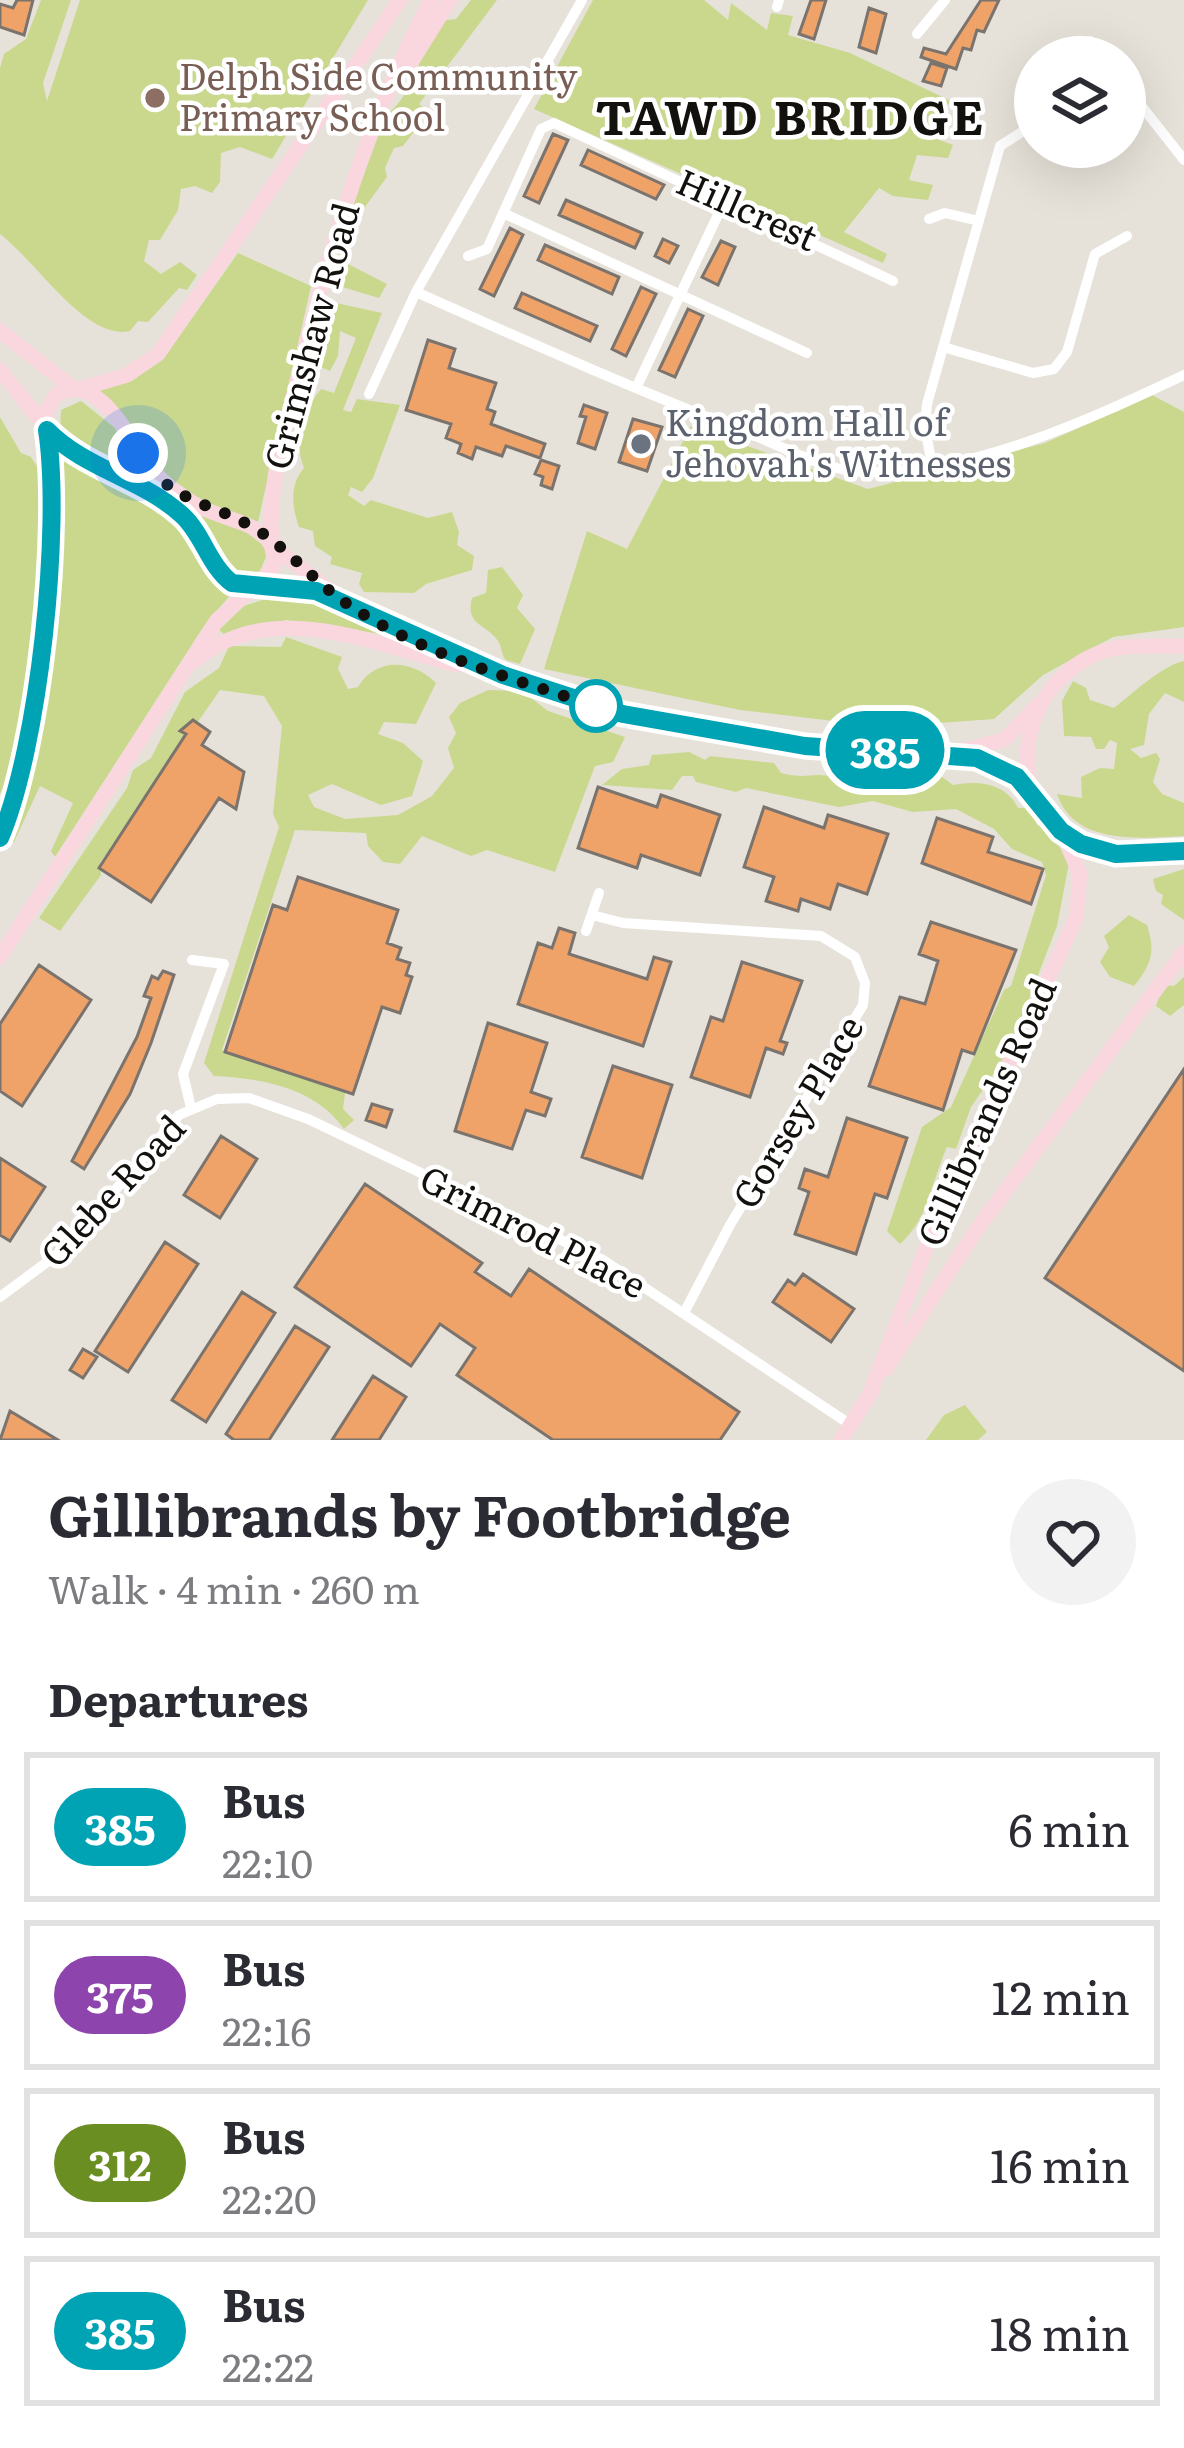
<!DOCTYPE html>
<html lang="en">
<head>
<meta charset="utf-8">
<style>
	:root { --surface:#fff; --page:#f2f2f3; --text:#2b2b33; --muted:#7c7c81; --line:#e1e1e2 }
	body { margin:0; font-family:Literata,serif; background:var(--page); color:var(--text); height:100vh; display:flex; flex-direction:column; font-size:45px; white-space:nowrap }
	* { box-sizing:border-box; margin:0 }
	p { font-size:39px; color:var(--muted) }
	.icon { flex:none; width:66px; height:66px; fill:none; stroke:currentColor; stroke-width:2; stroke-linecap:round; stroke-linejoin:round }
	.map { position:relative; height:1440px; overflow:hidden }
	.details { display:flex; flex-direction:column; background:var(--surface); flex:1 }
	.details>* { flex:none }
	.badge { padding:0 24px; border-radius:39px; font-size:42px; line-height:78px }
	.tools { position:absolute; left:1014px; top:36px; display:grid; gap:24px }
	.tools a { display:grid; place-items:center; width:132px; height:132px; border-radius:50%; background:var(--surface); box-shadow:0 12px 48px #0002; font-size:60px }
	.you { position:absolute; width:60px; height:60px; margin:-30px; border:9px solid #fff; border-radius:50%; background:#1a73e8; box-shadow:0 0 0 18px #1a73e833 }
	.map>.badge { position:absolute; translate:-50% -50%; box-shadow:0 0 0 6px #fff }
	h2 { padding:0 48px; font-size:45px; line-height:108px }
	.round { display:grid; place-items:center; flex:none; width:126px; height:126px; border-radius:63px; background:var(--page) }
	.head { display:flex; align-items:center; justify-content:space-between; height:204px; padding:0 48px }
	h1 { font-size:57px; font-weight:700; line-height:90px }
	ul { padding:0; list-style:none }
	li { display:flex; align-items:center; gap:36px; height:150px; margin:0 24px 18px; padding:0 24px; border:6px solid var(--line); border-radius:0px }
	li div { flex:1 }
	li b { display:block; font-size:45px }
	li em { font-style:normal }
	li .badge { min-width:132px; font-weight:700; text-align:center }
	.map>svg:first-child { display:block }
	.green { fill:#c9d88d }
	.building { fill:#efa369; stroke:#7b736d; stroke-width:3 }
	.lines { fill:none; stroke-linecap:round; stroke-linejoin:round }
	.street { stroke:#fff; stroke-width:10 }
	.secondary { stroke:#fad7df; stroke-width:15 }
	.line-casing { stroke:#fff; stroke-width:27 }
	.line { stroke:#00a3b4; stroke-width:18 }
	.walk { stroke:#13110e; stroke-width:12; stroke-dasharray:0 21.6 }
	.education-dot { fill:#8d6e63; stroke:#fff; stroke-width:4.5 }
	.worship-dot { fill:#6b7280; stroke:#fff; stroke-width:4.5 }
	.stop-dot { fill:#fff; stroke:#00a3b4; stroke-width:6 }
	.labels { text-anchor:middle; stroke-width:9; stroke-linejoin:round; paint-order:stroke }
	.education-label { font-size:36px; fill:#785e54; stroke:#fff; text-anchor:start }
	.street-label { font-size:36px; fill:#13110e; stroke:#fff }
	.worship-label { font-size:36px; fill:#5b616d; stroke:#fff; text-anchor:start }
	.district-label { font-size:48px; font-weight:bold; letter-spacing:3px; fill:#13110e; stroke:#fff }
</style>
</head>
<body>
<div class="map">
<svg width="1184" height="1440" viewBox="0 0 1184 1440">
	<rect width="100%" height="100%" fill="#e7e2d9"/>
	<path class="green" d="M 41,0 L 71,0 L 43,83 L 47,101 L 80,0 L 368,0 L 272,159 L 240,147 L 221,153 L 220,182 L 212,193 L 195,186 L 181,189 L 178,210 L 160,240 L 149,240 L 144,261 L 161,274 L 180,262 L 197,275 L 187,290 L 179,288 L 148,322 L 138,321 L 130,331 C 86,341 38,263 0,234 L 0,68 L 4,54 L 26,39 Z
		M 471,0 L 497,0 L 419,104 L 429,112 L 403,146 L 394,148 L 385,168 L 387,177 L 362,211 L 346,263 L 387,284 L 379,298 L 332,284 L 334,268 L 328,260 L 384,115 C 410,104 422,48 438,21 L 456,19 Z
		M 593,0 L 704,0 L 728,20 L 731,3 L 767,30 L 771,13 L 793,16 L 788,35 L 850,53 L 951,101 L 924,134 L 953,145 L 948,158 L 917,155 L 909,180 L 933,185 L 928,200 L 893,196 L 879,188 L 844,232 L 887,254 L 883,263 L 534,109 Z
		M 238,253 L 311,286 L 258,522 L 203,501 L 166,475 L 99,391 L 133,380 L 164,358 Z
		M 327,301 L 382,313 L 343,410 L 351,412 L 357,399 L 400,405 L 373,478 L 362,492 L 351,487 L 348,495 L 364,506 L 371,500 L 428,518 L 452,512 L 459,532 L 457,545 L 474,556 L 472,570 L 426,584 L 414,593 L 364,592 L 359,584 L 362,573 L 330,564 L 332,557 L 315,546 L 313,531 L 299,527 C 292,507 289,485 304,468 C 293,443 304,409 321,389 L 334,393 L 356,338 L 340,331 L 338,356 L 330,371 L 314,364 L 313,336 Z
		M 1152,395 L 1184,412 L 1184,627 L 1113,637 L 1043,675 L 994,719 L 884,727 L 740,710 L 544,669 L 587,531 L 627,549 L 691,426 L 868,489 L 1045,443 Z
		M 81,401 L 115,428 L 142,475 L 90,454 L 60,432 L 61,410 Z
		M 0,417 L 21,453 L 31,457 L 41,473 C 35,560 40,720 0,794 Z
		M 60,455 L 132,486 L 169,515 L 232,593 L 204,626 L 55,857 L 51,851 L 73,803 L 40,786 L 14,842 L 7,841 L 18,805 Z
		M 192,511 L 246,532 L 264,546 L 266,557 L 260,571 L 249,577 L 234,574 Z
		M 502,567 L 523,595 L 517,608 L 535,629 L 520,664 L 506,660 C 501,655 502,647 498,641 C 486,623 465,626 472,598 L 486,593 L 488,570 Z
		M 280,594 L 320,599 L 381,634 L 286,620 L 224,634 L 219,630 L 244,606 Z
		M 286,637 L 342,657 L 338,669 L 348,689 L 358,687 C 376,657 412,659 436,683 L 416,724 L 384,722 L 378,734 L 403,743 L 423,761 L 412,796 L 381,805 L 332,784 L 308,795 L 314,807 L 345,819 L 398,815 L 432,796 L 454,768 L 448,748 L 456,733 L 449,717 L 460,703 L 488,690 L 522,691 L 548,711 L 625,737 L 613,762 L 595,766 L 555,872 L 487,850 L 471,856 L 422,836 L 400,864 L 383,862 L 368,846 L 366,833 L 295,830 L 222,1050 L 345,1093 L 343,1109 L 354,1120 L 344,1129 C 316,1088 261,1078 214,1076 L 204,1063 L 279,827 L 273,814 L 282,726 L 264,696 L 220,690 L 100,863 L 101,875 L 60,931 L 39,918 L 127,788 L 133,770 L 151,758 L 185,692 L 219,668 L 229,646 L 281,647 Z
		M 1184,661 L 1184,702 L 1165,693 L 1149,714 L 1144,745 L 1130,749 L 1141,758 L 1156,753 L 1160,759 L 1153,782 L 1162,794 L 1184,803 L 1184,836 C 1141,838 1074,846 1057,794 L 1082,798 L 1081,777 L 1100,768 L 1114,769 L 1117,743 L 1110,740 L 1104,749 L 1096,749 L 1091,737 L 1064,736 L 1062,701 L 1073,681 L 1086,688 L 1090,700 L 1114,708 C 1133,693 1163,665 1184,661 Z
		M 689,752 L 705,760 L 710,756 L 774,763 L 781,773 C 796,777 805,776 819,775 C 840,775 866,787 896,784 L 899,779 L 942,777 L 953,785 C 978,780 1006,783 1018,808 L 1029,808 L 1037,825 L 1053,829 L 1069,863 L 1057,926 L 1008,1053 L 971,1107 L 956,1149 L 947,1147 C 931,1183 929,1218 900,1244 L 887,1231 L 922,1127 L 951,1107 L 1004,990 L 1011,986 L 1046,875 L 1042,862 L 1012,849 L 994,829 L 956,809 L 913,812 L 873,801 L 839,807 L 746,788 L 736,792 L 696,782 L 693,776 L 682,776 L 672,790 L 602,785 L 622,769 L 649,765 L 652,755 Z
		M 1184,869 L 1184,920 L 1161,904 L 1163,895 L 1156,891 L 1153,879 Z
		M 1129,915 L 1147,925 C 1156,952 1151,965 1134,986 L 1110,977 L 1100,962 L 1109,947 L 1104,936 Z
		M 1184,977 L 1184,1005 L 1170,1016 L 1156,1006 L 1163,985 L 1174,986 Z
		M 965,1405 L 987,1432 L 978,1440 L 926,1440 L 944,1415 Z"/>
	<path class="building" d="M 17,0 L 33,0 L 24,35 L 0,27 L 0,4 L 13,8 Z
		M 811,0 L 826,0 L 814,39 L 799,34 Z
		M 981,0 L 999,0 L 984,32 L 977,30 L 971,50 L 963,48 L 956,69 L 921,57 L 924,48 L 946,54 Z
		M 869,8 L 886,14 L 876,53 L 859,47 Z
		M 931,63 L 947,68 L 941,86 L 923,81 Z
		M 553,134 L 568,140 L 539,203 L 524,196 Z
		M 588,150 L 664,185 L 656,199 L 581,165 Z
		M 566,200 L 642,233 L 635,248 L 559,215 Z
		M 510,228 L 523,235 L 494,296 L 480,289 Z
		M 663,239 L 678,246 L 669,263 L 655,256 Z
		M 721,241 L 735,247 L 718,285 L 702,277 Z
		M 545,245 L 619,277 L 612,294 L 538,260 Z
		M 641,287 L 656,294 L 626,356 L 612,349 Z
		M 522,293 L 597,326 L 590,341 L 515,308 Z
		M 688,309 L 703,316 L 675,377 L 659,370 Z
		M 428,340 L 455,349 L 449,368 L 496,383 L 487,409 L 495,412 L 491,424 L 545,444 L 540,458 L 506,446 L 502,456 L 476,447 L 472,459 L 458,453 L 461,444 L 446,438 L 451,424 L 406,410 Z
		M 584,405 L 607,413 L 595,449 L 578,443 L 586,417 L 580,416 Z
		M 633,419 L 662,427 L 647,471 L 619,462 Z
		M 541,460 L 559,466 L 552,489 L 541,485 L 543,477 L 535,474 Z
		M 193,720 L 210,732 L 202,745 L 244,772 L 236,809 L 219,798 L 151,902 L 99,868 L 186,734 L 180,731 Z
		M 598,787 L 657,807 L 661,795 L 720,815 L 700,875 L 641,855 L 637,868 L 578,848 Z
		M 764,807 L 824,828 L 828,815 L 888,834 L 867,894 L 838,884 L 830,909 L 801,899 L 798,911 L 766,901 L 774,877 L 744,867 Z
		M 937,818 L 993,837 L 988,852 L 1043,869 L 1031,904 L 922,863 Z
		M 298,877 L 398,910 L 387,943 L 401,948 L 397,959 L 410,963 L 406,975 L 412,977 L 400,1013 L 382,1007 L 353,1094 L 225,1052 L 273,905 L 287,910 Z
		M 931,922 L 1016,950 L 974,1054 L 962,1050 L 943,1110 L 869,1086 L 900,997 L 925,1004 L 938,961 L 919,954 Z
		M 559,928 L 575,933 L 569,954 L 647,979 L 654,957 L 671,962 L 643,1046 L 518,1004 L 538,943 L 552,948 Z
		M 742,962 L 802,981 L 780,1041 L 787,1043 L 783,1054 L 766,1048 L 750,1097 L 691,1077 L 711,1017 L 723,1021 Z
		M 39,965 L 91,1000 L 22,1106 L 0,1091 L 0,1024 Z
		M 163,971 L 174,975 L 151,1043 L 130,1094 L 84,1169 L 72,1161 L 137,1037 L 151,998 L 144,996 L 152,976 L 158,979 Z
		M 488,1023 L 547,1043 L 531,1092 L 551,1099 L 545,1116 L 526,1110 L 512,1149 L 455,1131 Z
		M 613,1066 L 672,1085 L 642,1178 L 582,1157 Z
		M 1184,1069 L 1184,1371 L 1045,1278 Z
		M 372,1104 L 392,1110 L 386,1127 L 366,1120 Z
		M 847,1118 L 907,1138 L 887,1198 L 875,1194 L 856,1254 L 795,1234 L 809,1192 L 799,1188 L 805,1169 L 828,1177 Z
		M 221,1136 L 257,1159 L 220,1218 L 184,1195 Z
		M 0,1158 L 45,1187 L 10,1241 L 0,1235 Z
		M 365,1184 L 482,1263 L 475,1272 L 511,1296 L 529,1269 L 739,1412 L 720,1440 L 553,1440 L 457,1375 L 475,1348 L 440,1324 L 411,1366 L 295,1287 Z
		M 165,1242 L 198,1264 L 128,1372 L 95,1351 Z
		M 803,1274 L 854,1309 L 831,1342 L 773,1302 L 788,1280 L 795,1285 Z
		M 242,1292 L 275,1313 L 206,1422 L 172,1400 Z
		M 295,1326 L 329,1347 L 269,1440 L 234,1440 L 226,1434 Z
		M 83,1349 L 97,1357 L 83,1378 L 70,1370 Z
		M 373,1376 L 406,1397 L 379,1440 L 332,1440 Z
		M 10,1411 L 58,1440 L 0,1440 Z"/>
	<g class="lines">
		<path class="street" d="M 777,7 L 779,0
			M 917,34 L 945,0
			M 1069,57 L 1090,41 L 1103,57
			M 1125,85 L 1184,160
			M 503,213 L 807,353
			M 929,219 L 945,213 L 979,221
			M 468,256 L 487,249 L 541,129 L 554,123 L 893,281
			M 416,292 C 526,341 638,391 751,434 C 785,448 827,471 863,472 C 969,476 1091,419 1184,375
			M 943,347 L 1033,373 L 1054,369 L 1067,352 L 1095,254 L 1127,236
			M 637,386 L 725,200
			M 369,394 L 416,292 L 582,0
			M 932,465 L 925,428 L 927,404 L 1000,146 L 1025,130
			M 592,915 L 623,923 L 821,936 L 855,957 L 865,983 L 863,1005 L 730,1225 L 684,1313
			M 586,931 L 599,893
			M 191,1108 L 183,1074 L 224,964 L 192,960
			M 0,1297 L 66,1248 L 179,1115 L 217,1099 L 249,1098 L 308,1119 L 603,1260 L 851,1425"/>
		<path class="secondary" d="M 407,69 L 450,0
			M 0,331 L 74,389
			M 0,370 L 44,425
			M 76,390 L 127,375 L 158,354 L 400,0
			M 272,544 C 267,487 284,436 297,381 C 328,250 368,120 431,0
			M 274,547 L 337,596
			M 257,586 L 275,564 C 276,522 228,522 200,507 C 186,500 173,490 162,480 C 134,456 105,367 56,395 L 45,413 L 47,430 L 72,453 L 129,477 L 184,516 L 233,582 L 243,586 L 316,591 L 545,691 L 623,714 L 746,738 L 951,753 L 1004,740 L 1038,705
			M 1184,646 C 1159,647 1125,643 1101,652 C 1018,683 995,804 1084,845 C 1115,859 1151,853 1184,851
			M 196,660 C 272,596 375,645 459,665
			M 959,754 L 998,767 L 1031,793
			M 0,838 C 38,749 62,529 48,433
			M 0,957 L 217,620 L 254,587
			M 886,1369 L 977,1229 L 1184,952
			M 870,1393 L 940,1212 L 1076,918 L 1080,874 L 1061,831
			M 841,1440 L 873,1389"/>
	</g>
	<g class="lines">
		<g class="line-casing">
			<path id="line" d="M 0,838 C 39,747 62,528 47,430 C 85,469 141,478 182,515 C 203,534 209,566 232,583 L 316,591 L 503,675 L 623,714 L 805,746 L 977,758 L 1017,777 L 1061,831 L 1081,844 L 1116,854 L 1184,851"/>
		</g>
		<use href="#line" class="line"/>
		<path class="walk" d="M 138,453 C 173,503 204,500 251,526 C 284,545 311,578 343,601 C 415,652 513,679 596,706"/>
	</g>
	<circle class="education-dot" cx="155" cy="98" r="12"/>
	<circle class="worship-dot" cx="641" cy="444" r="12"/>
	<circle class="stop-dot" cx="596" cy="706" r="24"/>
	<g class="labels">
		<g class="education-label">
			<text x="179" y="90">Delph Side Community<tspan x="179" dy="41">Primary School</tspan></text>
		</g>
		<g class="street-label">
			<text transform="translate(747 210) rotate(24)" y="13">Hillcrest</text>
			<text transform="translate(312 336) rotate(-75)" y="13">Grimshaw Road</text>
			<text transform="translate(798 1112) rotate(-59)" y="13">Gorsey Place</text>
			<text transform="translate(987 1112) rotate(-66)" y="13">Gillibrands Road</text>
			<text transform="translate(113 1191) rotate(-47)" y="13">Glebe Road</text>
			<text transform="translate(533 1232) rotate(27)" y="13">Grimrod Place</text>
		</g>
		<g class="worship-label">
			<text x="665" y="436">Kingdom Hall of<tspan x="665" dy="41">Jehovah's Witnesses</tspan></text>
		</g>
		<g class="district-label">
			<text x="791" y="135">TAWD BRIDGE</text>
		</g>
	</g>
</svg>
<div class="tools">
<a><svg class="icon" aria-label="layers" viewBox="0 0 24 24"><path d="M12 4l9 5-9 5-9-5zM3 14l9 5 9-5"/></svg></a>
</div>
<div class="you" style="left:138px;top:453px"></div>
<b class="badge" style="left:885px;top:750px;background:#00a3b4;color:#fff">385</b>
</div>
<section class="details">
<div class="head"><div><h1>Gillibrands by Footbridge</h1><p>Walk · 4 min · 260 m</p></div><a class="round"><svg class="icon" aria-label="heart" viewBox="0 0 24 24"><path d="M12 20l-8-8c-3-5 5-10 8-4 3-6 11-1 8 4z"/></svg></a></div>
<h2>Departures</h2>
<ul>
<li><span class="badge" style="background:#00a3b4;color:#fff">385</span><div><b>Bus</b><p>22:10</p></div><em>6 min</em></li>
<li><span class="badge" style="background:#8e44ad;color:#fff">375</span><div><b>Bus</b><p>22:16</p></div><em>12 min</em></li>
<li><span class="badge" style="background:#6b8e23;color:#fff">312</span><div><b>Bus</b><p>22:20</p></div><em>16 min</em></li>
<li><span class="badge" style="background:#00a3b4;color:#fff">385</span><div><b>Bus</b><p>22:22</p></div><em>18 min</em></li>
</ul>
</section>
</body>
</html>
